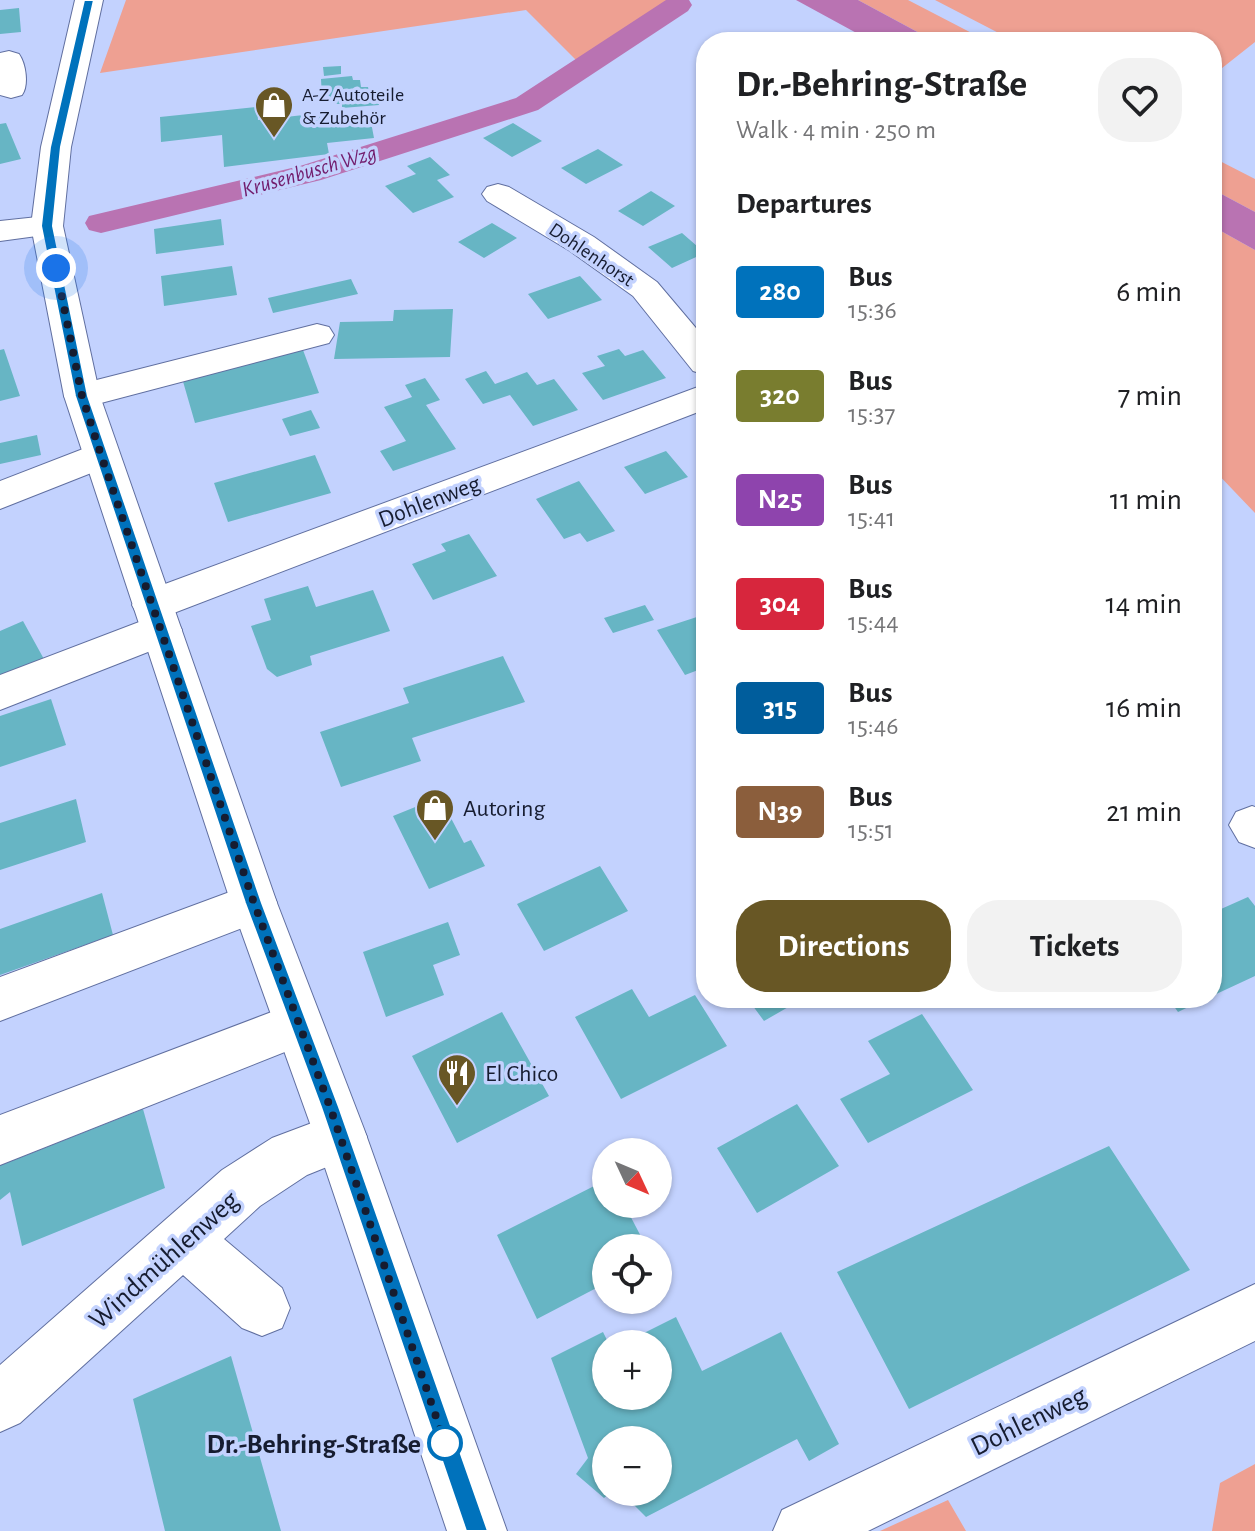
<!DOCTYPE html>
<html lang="en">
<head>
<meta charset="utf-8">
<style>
	:root { --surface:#fff; --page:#f2f2f2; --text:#202124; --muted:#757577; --accent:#685725 }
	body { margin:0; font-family:"Alegreya Sans",sans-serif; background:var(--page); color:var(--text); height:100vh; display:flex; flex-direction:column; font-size:30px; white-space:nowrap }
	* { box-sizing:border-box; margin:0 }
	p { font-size:26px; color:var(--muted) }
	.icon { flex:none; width:44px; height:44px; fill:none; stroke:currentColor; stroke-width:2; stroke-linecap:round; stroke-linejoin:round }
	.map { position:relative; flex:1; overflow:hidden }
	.panel { position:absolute; left:696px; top:32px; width:526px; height:976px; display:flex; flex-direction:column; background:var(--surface); border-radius:32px; box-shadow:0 2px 6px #0004 }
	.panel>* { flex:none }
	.badge { padding:0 16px; border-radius:6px; font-size:28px; line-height:52px }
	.needle { width:52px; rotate:134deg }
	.buttons { position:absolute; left:592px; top:1138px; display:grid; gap:16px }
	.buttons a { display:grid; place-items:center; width:80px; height:80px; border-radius:50%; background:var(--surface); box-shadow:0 2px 6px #0004; font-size:40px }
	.you { position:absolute; width:40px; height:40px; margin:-20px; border:6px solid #fff; border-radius:50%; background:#1a73e8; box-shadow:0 0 0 12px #1a73e833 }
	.map>.badge { position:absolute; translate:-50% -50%; box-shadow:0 0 0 4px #fff }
	h2 { padding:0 40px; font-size:30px; line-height:72px }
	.round { display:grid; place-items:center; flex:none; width:84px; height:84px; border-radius:32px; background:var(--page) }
	.overview { display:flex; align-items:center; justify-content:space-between; height:136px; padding:0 40px }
	h1 { font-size:38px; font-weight:700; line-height:60px }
	.action { display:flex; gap:16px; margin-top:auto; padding:16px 40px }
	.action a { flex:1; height:92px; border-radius:32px; background:var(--accent); color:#fff; font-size:32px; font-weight:700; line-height:92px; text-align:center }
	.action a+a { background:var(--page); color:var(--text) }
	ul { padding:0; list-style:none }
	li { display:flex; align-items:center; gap:24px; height:104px; padding:0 40px }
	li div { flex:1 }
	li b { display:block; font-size:30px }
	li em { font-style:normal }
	li .badge { min-width:88px; font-weight:700; text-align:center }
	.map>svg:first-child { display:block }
	.green { fill:#eea092 }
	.water { fill:#b973b2 }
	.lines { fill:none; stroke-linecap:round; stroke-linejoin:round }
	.canal { fill:#b973b2; fill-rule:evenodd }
	.building { fill:#67b5c4 }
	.minor-casing { stroke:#606fa0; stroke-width:2 }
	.major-casing { stroke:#606fa0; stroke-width:2 }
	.minor { fill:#fff; fill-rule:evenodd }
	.major { fill:#fff; fill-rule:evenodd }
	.line { fill:#0072bc; stroke:#fff; stroke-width:2 }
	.walk { stroke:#161c30; stroke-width:8; stroke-dasharray:0 14.4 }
	.stop-dot { fill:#fff; stroke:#0072bc; stroke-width:4 }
	.labels { text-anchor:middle; stroke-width:7; stroke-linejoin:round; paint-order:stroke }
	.far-poi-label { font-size:20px; fill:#161c30; stroke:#c3d2fe; text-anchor:start }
	.far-street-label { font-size:20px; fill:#161c30; stroke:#c3d2fe }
	.far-water-label { font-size:22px; font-style:italic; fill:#721d6d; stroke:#c3d2fe }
	.street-label { font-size:24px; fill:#161c30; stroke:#c3d2fe }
	.poi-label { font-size:24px; fill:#161c30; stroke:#c3d2fe; text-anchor:start }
	.near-street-label { font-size:28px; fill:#161c30; stroke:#c3d2fe }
	.near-stop-label { font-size:28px; font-weight:bold; fill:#161c30; stroke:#c3d2fe; text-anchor:end }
</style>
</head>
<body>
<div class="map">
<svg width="1255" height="1531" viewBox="0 0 1255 1531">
	<rect width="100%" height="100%" fill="#c3d2fe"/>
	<path class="green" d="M 126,0 L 683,0 L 664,8 L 579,63 L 526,10 L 100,73 Z
		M 858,0 L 908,0 L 989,42 L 936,42 Z
		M 935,0 L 1255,0 L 1255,42 L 1212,76 L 1212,42 L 1016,42 Z
		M 1212,157 L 1255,179 L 1255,212 L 1212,189 Z
		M 1212,226 L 1255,250 L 1255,513 L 1212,468 Z
		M 1255,1464 L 1255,1531 L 1212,1531 L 1220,1483 Z
		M 948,1500 L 966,1531 L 880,1531 Z"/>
	<path class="water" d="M 796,0 L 858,0 L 936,42 L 873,42 Z
		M 1212,189 L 1255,212 L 1255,250 L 1212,226 Z"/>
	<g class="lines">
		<path class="canal" d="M 666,0 L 689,0 L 692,5 L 688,11 L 538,110 L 321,180 L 101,233 L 89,230 L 85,223 L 89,216 L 300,166 L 516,98 Z"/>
	</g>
	<path class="building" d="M 19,8 L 21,32 L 0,34 L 0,10 Z
		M 341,66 L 341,74 L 324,76 L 323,67 Z
		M 352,76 L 353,80 L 360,80 L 361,87 L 368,87 L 369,92 L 377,91 L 379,105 L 342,108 L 342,104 L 332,104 L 332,98 L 322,98 L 321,79 Z
		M 257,107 L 258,120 L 322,113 L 324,122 L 370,117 L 374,138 L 327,143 L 329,154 L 224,167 L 222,135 L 161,142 L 160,117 Z
		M 6,123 L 21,159 L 0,164 L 0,124 Z
		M 513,123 L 542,141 L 512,157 L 483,138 Z
		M 598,149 L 623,165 L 586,184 L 561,168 Z
		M 430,157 L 450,175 L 437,180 L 454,197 L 413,213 L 385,186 L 416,174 L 407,166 Z
		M 651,191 L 675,206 L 643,226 L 618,211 Z
		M 221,219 L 224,245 L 156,254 L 154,229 Z
		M 492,223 L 517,238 L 484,258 L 458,242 Z
		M 682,233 L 705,253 L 672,268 L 648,247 Z
		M 232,266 L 237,295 L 164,306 L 161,276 Z
		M 580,276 L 602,300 L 548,319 L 528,294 Z
		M 351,279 L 358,294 L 273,313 L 268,298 Z
		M 453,309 L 450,357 L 334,359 L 340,322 L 393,321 L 394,310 Z
		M 4,349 L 20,396 L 0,401 L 0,350 Z
		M 619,349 L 625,356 L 643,350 L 666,378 L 603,400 L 582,373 L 605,366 L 597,356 Z
		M 303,350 L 319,393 L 195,423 L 182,378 Z
		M 486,371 L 495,384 L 527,372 L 537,385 L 554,379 L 578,410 L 533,426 L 510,395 L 483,404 L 465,379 Z
		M 425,378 L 440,400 L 426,405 L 456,449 L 393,471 L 380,451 L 406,441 L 384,407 L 412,397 L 405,385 Z
		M 311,410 L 320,428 L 290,436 L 282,419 Z
		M 37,435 L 41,455 L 0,464 L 0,443 Z
		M 666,451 L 688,477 L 645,494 L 624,467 Z
		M 315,455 L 331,493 L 228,522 L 214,483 Z
		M 579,481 L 615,531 L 587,542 L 580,533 L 564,539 L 536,499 Z
		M 469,534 L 497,576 L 433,600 L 412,564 L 446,551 L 441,544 Z
		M 308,586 L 316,607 L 373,590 L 390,631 L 310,656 L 312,665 L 277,677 L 267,669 L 251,626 L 271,620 L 264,599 Z
		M 645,605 L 654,620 L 613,633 L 604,618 Z
		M 706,614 L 706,667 L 685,675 L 657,630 Z
		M 23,621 L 45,661 L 0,681 L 0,631 Z
		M 503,656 L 525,702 L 412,738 L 421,761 L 341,787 L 320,732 L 409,703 L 403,688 Z
		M 51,699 L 66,745 L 0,767 L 0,716 Z
		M 440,797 L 464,843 L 471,840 L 485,866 L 429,889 L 393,816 Z
		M 76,799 L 86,842 L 0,870 L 0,823 Z
		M 600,866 L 628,911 L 544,951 L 517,904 Z
		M 102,893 L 113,935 L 0,975 L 0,929 Z
		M 1248,897 L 1255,906 L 1255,976 L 1212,996 L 1212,913 Z
		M 448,922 L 460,955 L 433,965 L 444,995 L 386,1017 L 363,952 Z
		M 632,989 L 649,1017 L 695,995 L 727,1046 L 621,1099 L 575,1017 Z
		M 747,998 L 804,998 L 764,1021 Z
		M 1168,998 L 1207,998 L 1178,1012 Z
		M 502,1012 L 549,1096 L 457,1143 L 412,1056 Z
		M 922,1014 L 973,1090 L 868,1143 L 840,1099 L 890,1074 L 868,1041 Z
		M 797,1104 L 839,1166 L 757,1213 L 717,1148 Z
		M 143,1109 L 165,1188 L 22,1246 L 10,1192 L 0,1200 L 0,1159 L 4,1164 Z
		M 1109,1146 L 1190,1270 L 909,1409 L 837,1272 Z
		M 606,1180 L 606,1204 L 624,1204 L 647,1248 L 606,1248 L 606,1283 L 537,1319 L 497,1235 Z
		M 676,1317 L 702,1371 L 781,1332 L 839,1444 L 809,1461 L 797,1439 L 646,1517 L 621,1492 L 658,1492 L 658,1440 L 606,1440 L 606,1492 L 611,1492 L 604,1498 L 576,1474 L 588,1458 L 551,1358 L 603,1332 L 609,1344 L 606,1344 L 606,1396 L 658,1396 L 658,1344 L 622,1344 Z
		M 231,1356 L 281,1531 L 165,1531 L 133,1399 Z"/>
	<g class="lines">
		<g class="minor-casing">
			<path id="minor" d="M 9,51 L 19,54 C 26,64 29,85 22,95 L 11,98 L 0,95 L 0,53 Z
				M 498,184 L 509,187 L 594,237 L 657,282 L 706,340 L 706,375 L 693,371 L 633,296 L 570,251 L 487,201 L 482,194 L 487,187 Z
				M 47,216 L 59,219 L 63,226 L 59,233 L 0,241 L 0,221 Z
				M 317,324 L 329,327 L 334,335 L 329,343 L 82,408 L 69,405 L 64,396 L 69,387 Z
				M 706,384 L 706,409 L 166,616 L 176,619 L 182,630 L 176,641 L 0,710 L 0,675 L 147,619 L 138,616 L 132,605 L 138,594 Z
				M 101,442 L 114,446 L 120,455 L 114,464 L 0,509 L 0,481 Z
				M 1252,806 L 1255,807 L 1255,848 L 1239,842 L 1229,825 L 1236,812 Z
				M 254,883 L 271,889 L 277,903 L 271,917 L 0,1021 L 0,977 Z
				M 298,1002 L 315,1008 L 323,1024 L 315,1040 L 0,1165 L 0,1115 Z
				M 341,1112 L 359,1120 L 367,1137 L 359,1154 L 307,1175 L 260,1206 L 224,1239 L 282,1288 L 290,1308 L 282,1328 L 262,1336 L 242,1328 L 183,1275 L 20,1423 L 0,1432 L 0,1365 L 222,1170 L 272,1138 Z
				M 1255,1284 L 1255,1341 L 868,1531 L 773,1531 L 782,1510 Z"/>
		</g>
		<g class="major-casing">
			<path id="major" d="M 75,0 L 103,0 L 71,147 L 63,226 L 100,396 L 277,903 L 364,1129 L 507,1531 L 447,1531 L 312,1129 L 231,903 L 64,396 L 31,226 L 41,147 Z"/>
		</g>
		<use href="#minor" class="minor"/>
		<use href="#major" class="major"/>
	</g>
	<path class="line" d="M 84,0 L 94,0 L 61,147 L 53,226 L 88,396 L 262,903 L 339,1107 L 488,1531 L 466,1531 L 321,1107 L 245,903 L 75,396 L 41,226 L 50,147 Z"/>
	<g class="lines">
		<path class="walk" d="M 56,268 L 82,396 L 101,455 L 254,903 L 330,1107 L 445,1443"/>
	</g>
	<defs>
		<g id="shop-pin" transform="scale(2)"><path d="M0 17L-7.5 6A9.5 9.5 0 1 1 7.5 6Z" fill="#685725" stroke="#c3d2fe"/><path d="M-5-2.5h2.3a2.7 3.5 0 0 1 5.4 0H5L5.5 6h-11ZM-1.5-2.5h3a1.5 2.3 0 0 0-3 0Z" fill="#fff"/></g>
		<g id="restaurant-pin" transform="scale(2)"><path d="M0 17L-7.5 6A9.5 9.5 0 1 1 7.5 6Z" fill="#685725" stroke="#c3d2fe"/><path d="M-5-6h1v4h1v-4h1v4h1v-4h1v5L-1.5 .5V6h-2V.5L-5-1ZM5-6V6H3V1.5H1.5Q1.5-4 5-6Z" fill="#fff"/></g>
	</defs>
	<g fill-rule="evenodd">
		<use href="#shop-pin" x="274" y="105"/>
		<use href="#shop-pin" x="435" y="808"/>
		<use href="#restaurant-pin" x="457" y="1073"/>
	</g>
	<circle class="stop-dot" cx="445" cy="1443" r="16"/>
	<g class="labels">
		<g class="far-poi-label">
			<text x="302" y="101">A-Z Autoteile<tspan x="302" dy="23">&amp; Zubehör</tspan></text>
		</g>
		<g class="far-street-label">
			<text transform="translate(592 254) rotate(34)" y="7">Dohlenhorst</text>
		</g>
		<g class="far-water-label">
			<text transform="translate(309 170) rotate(-16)" y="8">Krusenbusch Wzg</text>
		</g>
		<g class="street-label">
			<text transform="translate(429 501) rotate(-21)" y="8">Dohlenweg</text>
		</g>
		<g class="poi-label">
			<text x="463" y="816">Autoring</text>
			<text x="485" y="1081">El Chico</text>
		</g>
		<g class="near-street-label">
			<text transform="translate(163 1259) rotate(-42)" y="10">Windmühlenweg</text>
			<text transform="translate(1028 1420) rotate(-26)" y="10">Dohlenweg</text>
		</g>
		<g class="near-stop-label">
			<text x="421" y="1453">Dr.-Behring-Straße</text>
		</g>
	</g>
</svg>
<div class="buttons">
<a><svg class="needle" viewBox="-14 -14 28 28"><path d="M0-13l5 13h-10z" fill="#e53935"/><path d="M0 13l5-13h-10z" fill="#757577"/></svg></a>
<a><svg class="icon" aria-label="locate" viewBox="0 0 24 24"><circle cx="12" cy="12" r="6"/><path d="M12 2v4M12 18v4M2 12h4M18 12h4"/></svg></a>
<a>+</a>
<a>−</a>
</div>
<div class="you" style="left:56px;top:268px"></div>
<section class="panel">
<div class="overview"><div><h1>Dr.-Behring-Straße</h1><p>Walk · 4 min · 250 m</p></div><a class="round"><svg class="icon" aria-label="heart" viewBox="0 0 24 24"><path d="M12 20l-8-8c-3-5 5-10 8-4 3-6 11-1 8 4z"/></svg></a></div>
<h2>Departures</h2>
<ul>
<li><span class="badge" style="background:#0072bc;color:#fff">280</span><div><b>Bus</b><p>15:36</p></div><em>6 min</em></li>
<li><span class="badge" style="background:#797d2f;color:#fff">320</span><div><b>Bus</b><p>15:37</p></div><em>7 min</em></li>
<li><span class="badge" style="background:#8e44ad;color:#fff">N25</span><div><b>Bus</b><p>15:41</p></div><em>11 min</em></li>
<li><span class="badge" style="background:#d7263d;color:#fff">304</span><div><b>Bus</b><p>15:44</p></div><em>14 min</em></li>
<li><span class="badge" style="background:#005d9c;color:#fff">315</span><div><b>Bus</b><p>15:46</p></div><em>16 min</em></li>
<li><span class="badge" style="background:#8b5e3c;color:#fff">N39</span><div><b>Bus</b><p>15:51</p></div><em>21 min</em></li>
</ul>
<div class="action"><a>Directions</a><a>Tickets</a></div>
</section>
</div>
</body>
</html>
